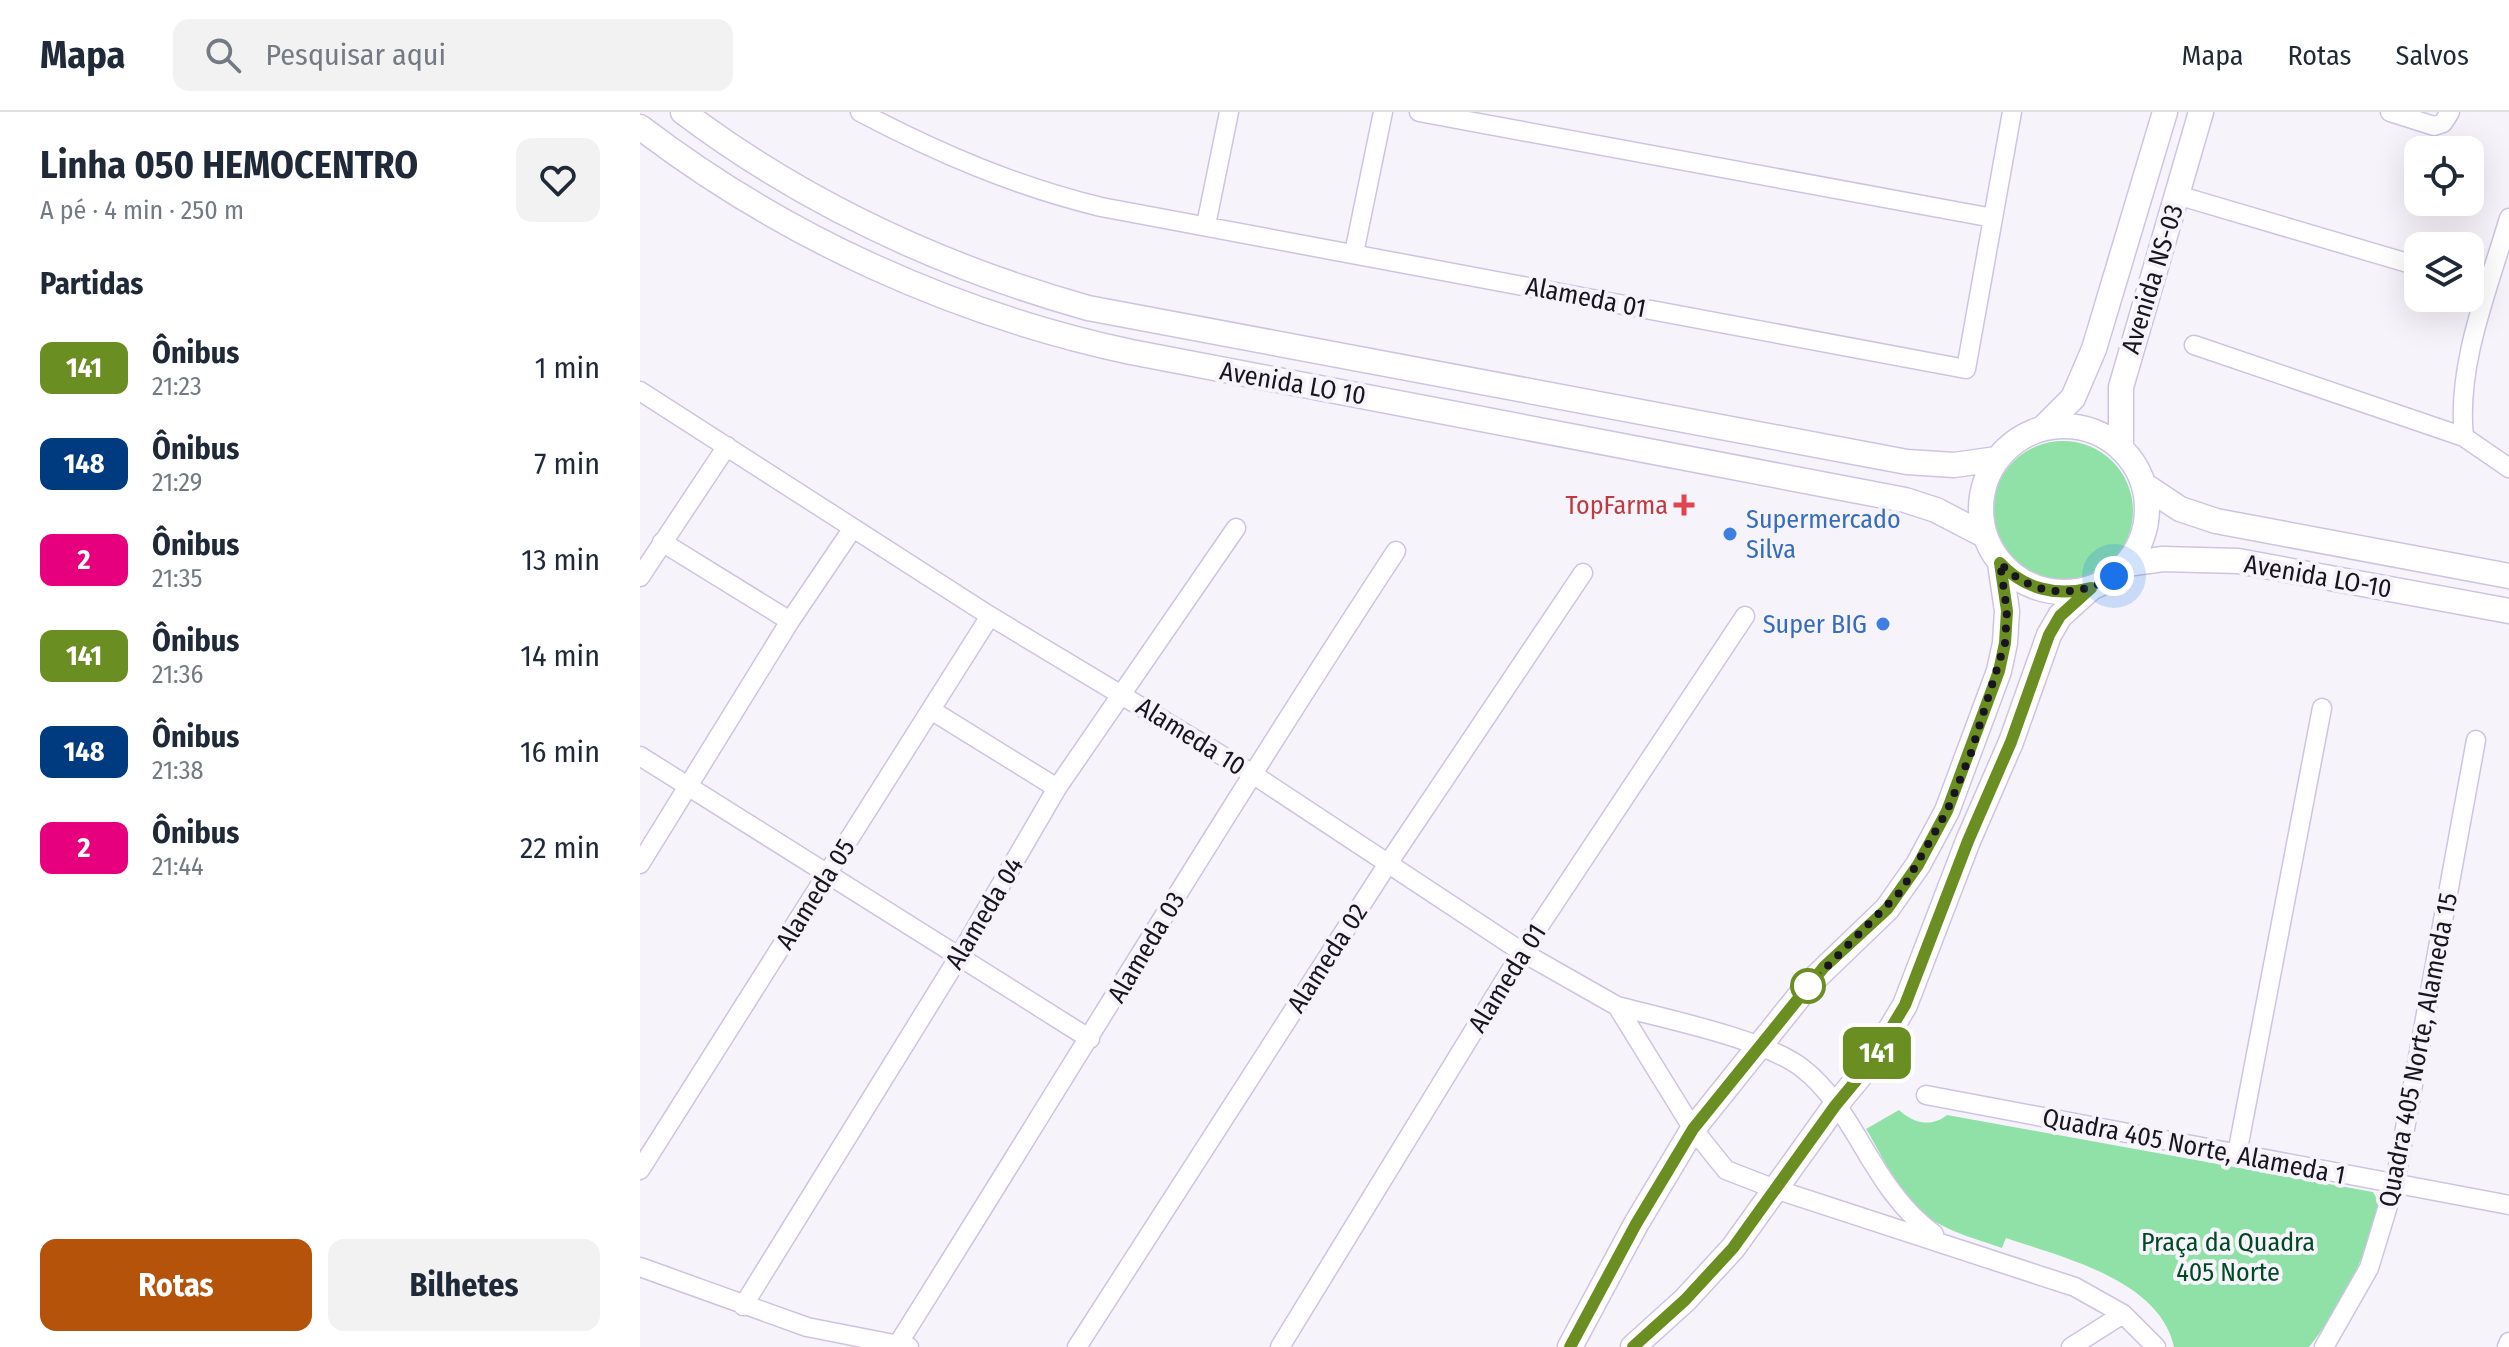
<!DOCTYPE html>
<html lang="pt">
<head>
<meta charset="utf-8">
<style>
	:root { --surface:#fff; --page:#f2f2f3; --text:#1f2937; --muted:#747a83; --line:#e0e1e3; --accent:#b45309 }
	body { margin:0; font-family:"Fira Sans Condensed",sans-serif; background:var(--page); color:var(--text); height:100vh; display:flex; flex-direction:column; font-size:30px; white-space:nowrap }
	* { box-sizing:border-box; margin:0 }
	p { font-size:26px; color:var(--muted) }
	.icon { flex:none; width:44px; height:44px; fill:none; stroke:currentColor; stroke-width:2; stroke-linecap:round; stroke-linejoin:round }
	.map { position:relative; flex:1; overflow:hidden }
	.details { display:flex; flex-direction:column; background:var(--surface); width:640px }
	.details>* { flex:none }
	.badge { padding:0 16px; border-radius:12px; font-size:28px; line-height:52px }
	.tools { position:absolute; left:1764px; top:24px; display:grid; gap:16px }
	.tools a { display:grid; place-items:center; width:80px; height:80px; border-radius:16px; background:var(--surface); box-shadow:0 8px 32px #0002; font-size:40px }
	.you { position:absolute; width:40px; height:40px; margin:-20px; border:6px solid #fff; border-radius:50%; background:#1a73e8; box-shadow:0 0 0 12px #1a73e833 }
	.map>.badge { position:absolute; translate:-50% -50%; box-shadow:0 0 0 4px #fff }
	h2 { padding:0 40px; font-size:30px; line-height:72px }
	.round { display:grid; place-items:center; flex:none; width:84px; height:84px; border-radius:16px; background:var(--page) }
	.head { display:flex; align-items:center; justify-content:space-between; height:136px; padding:0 40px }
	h1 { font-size:38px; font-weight:700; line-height:60px }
	.primary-button { display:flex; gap:16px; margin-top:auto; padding:16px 40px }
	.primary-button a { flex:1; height:92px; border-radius:16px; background:var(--accent); color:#fff; font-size:32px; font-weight:700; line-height:92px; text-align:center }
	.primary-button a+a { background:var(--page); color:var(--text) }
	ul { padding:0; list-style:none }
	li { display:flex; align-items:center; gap:24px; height:96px; padding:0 40px }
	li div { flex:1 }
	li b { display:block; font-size:30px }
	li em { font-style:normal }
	li .badge { min-width:88px; font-weight:700; text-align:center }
	header { display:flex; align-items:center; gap:48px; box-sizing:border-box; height:112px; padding:0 40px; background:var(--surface); border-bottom:2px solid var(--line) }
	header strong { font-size:38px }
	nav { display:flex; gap:44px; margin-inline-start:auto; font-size:28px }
	.search { width:560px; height:72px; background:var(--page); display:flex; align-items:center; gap:20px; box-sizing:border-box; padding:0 28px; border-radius:16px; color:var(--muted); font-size:30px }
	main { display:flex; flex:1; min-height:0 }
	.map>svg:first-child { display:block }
	.green { fill:#8fe1a8 }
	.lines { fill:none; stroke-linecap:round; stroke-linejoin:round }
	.minor-casing { stroke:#cec4e2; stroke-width:21 }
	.tertiary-casing { stroke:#cec4e2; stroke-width:27 }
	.minor { stroke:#fff; stroke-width:18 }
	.tertiary { stroke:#fff; stroke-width:24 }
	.line-casing { stroke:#fff; stroke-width:18 }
	.line { stroke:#6b8e23; stroke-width:12 }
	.walk { stroke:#18151f; stroke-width:8; stroke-dasharray:0 14.4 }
	.health-dot { fill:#e0444e; stroke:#f6f4fa; stroke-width:3 }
	.shop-dot { fill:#3f7fe0; stroke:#f6f4fa; stroke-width:3 }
	.stop-dot { fill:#fff; stroke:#6b8e23; stroke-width:4 }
	.labels { text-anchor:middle; stroke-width:8; stroke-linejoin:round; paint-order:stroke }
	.street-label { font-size:26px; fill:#18151f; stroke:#f6f4fa }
	.health-label { font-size:26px; fill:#be3a42; stroke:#f6f4fa; text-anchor:end }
	.shop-label { font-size:26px; fill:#366cbe; stroke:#f6f4fa; text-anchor:start }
	.park-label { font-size:26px; fill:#004b25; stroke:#f6f4fa }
</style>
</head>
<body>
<header>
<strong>Mapa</strong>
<div class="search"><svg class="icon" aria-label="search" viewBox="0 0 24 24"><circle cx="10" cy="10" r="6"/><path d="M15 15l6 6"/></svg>Pesquisar aqui</div>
<nav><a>Mapa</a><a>Rotas</a><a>Salvos</a></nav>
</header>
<main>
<section class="details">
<div class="head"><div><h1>Linha 050 HEMOCENTRO</h1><p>A pé · 4 min · 250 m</p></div><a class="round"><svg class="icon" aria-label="heart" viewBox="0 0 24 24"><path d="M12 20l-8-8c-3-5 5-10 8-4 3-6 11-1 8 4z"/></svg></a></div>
<h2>Partidas</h2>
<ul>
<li><span class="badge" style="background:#6b8e23;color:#fff">141</span><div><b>Ônibus</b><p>21:23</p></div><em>1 min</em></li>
<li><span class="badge" style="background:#003b80;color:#fff">148</span><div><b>Ônibus</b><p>21:29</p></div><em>7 min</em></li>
<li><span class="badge" style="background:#e6007e;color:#fff">2</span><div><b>Ônibus</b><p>21:35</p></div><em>13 min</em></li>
<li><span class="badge" style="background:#6b8e23;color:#fff">141</span><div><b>Ônibus</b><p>21:36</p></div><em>14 min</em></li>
<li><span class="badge" style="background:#003b80;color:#fff">148</span><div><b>Ônibus</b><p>21:38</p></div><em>16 min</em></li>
<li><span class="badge" style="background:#e6007e;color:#fff">2</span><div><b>Ônibus</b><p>21:44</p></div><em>22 min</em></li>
</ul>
<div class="primary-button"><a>Rotas</a><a>Bilhetes</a></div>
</section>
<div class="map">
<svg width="1869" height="1235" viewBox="0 0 1869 1235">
	<rect width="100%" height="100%" fill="#f6f4fa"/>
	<path class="green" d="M1353 399a70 70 0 1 1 140 0a70 70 0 1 1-140 0Z
		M 1259,998 C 1273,1011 1291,1016 1307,1003 L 1733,1080 L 1740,1092 C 1725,1146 1704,1191 1669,1235 L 1534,1235 C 1520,1168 1422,1145 1366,1126 L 1362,1136 C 1339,1128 1313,1121 1292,1108 C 1261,1089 1244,1046 1226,1017 Z"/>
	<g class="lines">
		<g class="minor-casing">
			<path id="minor" d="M 220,0 C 298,41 375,74 461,95 L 1326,257 L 1372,0
				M 779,0 L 1353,106
				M 1750,0 L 1794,14 L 1803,11 L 1810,0
				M 1537,83 L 1778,154
				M 566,113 L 589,0
				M 714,141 L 743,0
				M 1554,233 L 1824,325 L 1869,356
				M 0,279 L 350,504 L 611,661 L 882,840 L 977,894 L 1053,1017 L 1086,1058 L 1135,1077 L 1435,1175 L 1483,1202 L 1516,1235
				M 1824,325 C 1816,252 1849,175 1869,106
				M 22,430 L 150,509
				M 0,465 L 87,334
				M 291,598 L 417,676
				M 0,644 L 450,927
				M 0,752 L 150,509 L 213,416
				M 977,894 C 1025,907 1125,927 1162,956 C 1216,997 1231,1077 1294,1122
				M 1286,983 L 1869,1093
				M 1597,1042 L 1682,596
				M 0,1058 L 350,504
				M 0,1155 L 167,1215 L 269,1235
				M 103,1194 L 320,843 L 417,676 L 596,416
				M 258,1232 C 424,968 585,700 756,439
				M 437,1235 L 747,753 L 943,461
				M 640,1235 L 882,840 L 1105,504
				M 1431,1235 L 1483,1202
				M 1684,1235 L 1729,1156 L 1755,1071 L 1836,628
				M 1867,1235 L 1869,1230"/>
		</g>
		<g class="tertiary-casing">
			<path id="tertiary" d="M 43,0 C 164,91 302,155 448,196 L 1267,350 L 1314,353 L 1357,347
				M 0,15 C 144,125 314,202 491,240 L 1265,388 L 1296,398 L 1344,423
				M1341 397a83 83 0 1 1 166 0a83 83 0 1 1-166 0Z
				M 1403,316 L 1433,286 L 1454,237 L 1525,0
				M 1481,337 L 1481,275 L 1561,0
				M 1504,373 L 1540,397 L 1576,409 L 1869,464
				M 1486,452 L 1523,447 L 1598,449 L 1869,499
				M 930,1235 L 996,1112 L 1053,1017 L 1170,871 L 1247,797 L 1278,753 L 1307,699 L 1359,559 L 1365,531 L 1367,499 L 1360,451
				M 993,1235 L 1045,1188 L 1093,1136 L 1195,994 L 1229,953 L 1265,893 L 1328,729 L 1371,630 L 1409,523 L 1420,504 L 1451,476"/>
		</g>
		<use href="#minor" class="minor"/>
		<use href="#tertiary" class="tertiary"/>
	</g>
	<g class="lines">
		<g class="line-casing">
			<path id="line" d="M 930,1235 L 996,1112 L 1053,1017 L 1184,855 L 1247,797 L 1278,753 L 1307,699 L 1359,559 L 1365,531 L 1367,499 L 1360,451 C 1384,477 1417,485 1451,476 L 1420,504 L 1409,523 L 1371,630 L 1328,729 L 1265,893 L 1229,953 L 1195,994 L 1093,1136 L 1045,1188 L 993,1235"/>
		</g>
		<use href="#line" class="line"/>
		<path class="walk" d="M 1168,874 L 1262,778 L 1307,699 L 1331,641 L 1365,531 L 1367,499 L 1360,451 C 1391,484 1436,488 1474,464"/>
	</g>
	<path class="health-dot" d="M1040 381h8v8h8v8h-8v8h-8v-8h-8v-8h8z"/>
	<g class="shop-dot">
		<circle cx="1090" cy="422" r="8"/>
		<circle cx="1243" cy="512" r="8"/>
	</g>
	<circle class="stop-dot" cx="1168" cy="874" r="16"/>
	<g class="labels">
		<g class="street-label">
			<text transform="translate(1512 167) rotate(-73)" y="9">Avenida NS-03</text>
			<text transform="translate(946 185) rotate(11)" y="9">Alameda 01</text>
			<text transform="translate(653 271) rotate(10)" y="9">Avenida LO 10</text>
			<text transform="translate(1678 464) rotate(10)" y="9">Avenida LO-10</text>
			<text transform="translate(551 624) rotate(32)" y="9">Alameda 10</text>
			<text transform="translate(175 782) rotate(-58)" y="9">Alameda 05</text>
			<text transform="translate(344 801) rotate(-59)" y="9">Alameda 04</text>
			<text transform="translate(506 835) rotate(-59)" y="9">Alameda 03</text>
			<text transform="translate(687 846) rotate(-57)" y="9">Alameda 02</text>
			<text transform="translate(867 866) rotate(-58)" y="9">Alameda 01</text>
			<text transform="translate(1778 938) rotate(-79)" y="9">Quadra 405 Norte, Alameda 15</text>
			<text transform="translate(1554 1034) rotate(11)" y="9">Quadra 405 Norte, Alameda 1</text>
		</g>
		<g class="health-label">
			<text x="1028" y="402">TopFarma</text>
		</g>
		<g class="shop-label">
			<text x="1106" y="416">Supermercado<tspan x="1106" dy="30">Silva</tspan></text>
			<text x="1227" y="521" text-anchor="end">Super BIG</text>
		</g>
		<g class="park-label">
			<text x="1588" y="1139">Praça da Quadra<tspan x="1588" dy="30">405 Norte</tspan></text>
		</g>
	</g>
</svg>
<div class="tools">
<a><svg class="icon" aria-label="locate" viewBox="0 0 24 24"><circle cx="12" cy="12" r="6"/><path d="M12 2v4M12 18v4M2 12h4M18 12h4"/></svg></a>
<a><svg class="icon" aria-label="layers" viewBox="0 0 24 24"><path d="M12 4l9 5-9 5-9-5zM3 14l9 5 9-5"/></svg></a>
</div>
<div class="you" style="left:1474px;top:464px"></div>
<b class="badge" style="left:1237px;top:941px;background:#6b8e23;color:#fff">141</b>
</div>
</main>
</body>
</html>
